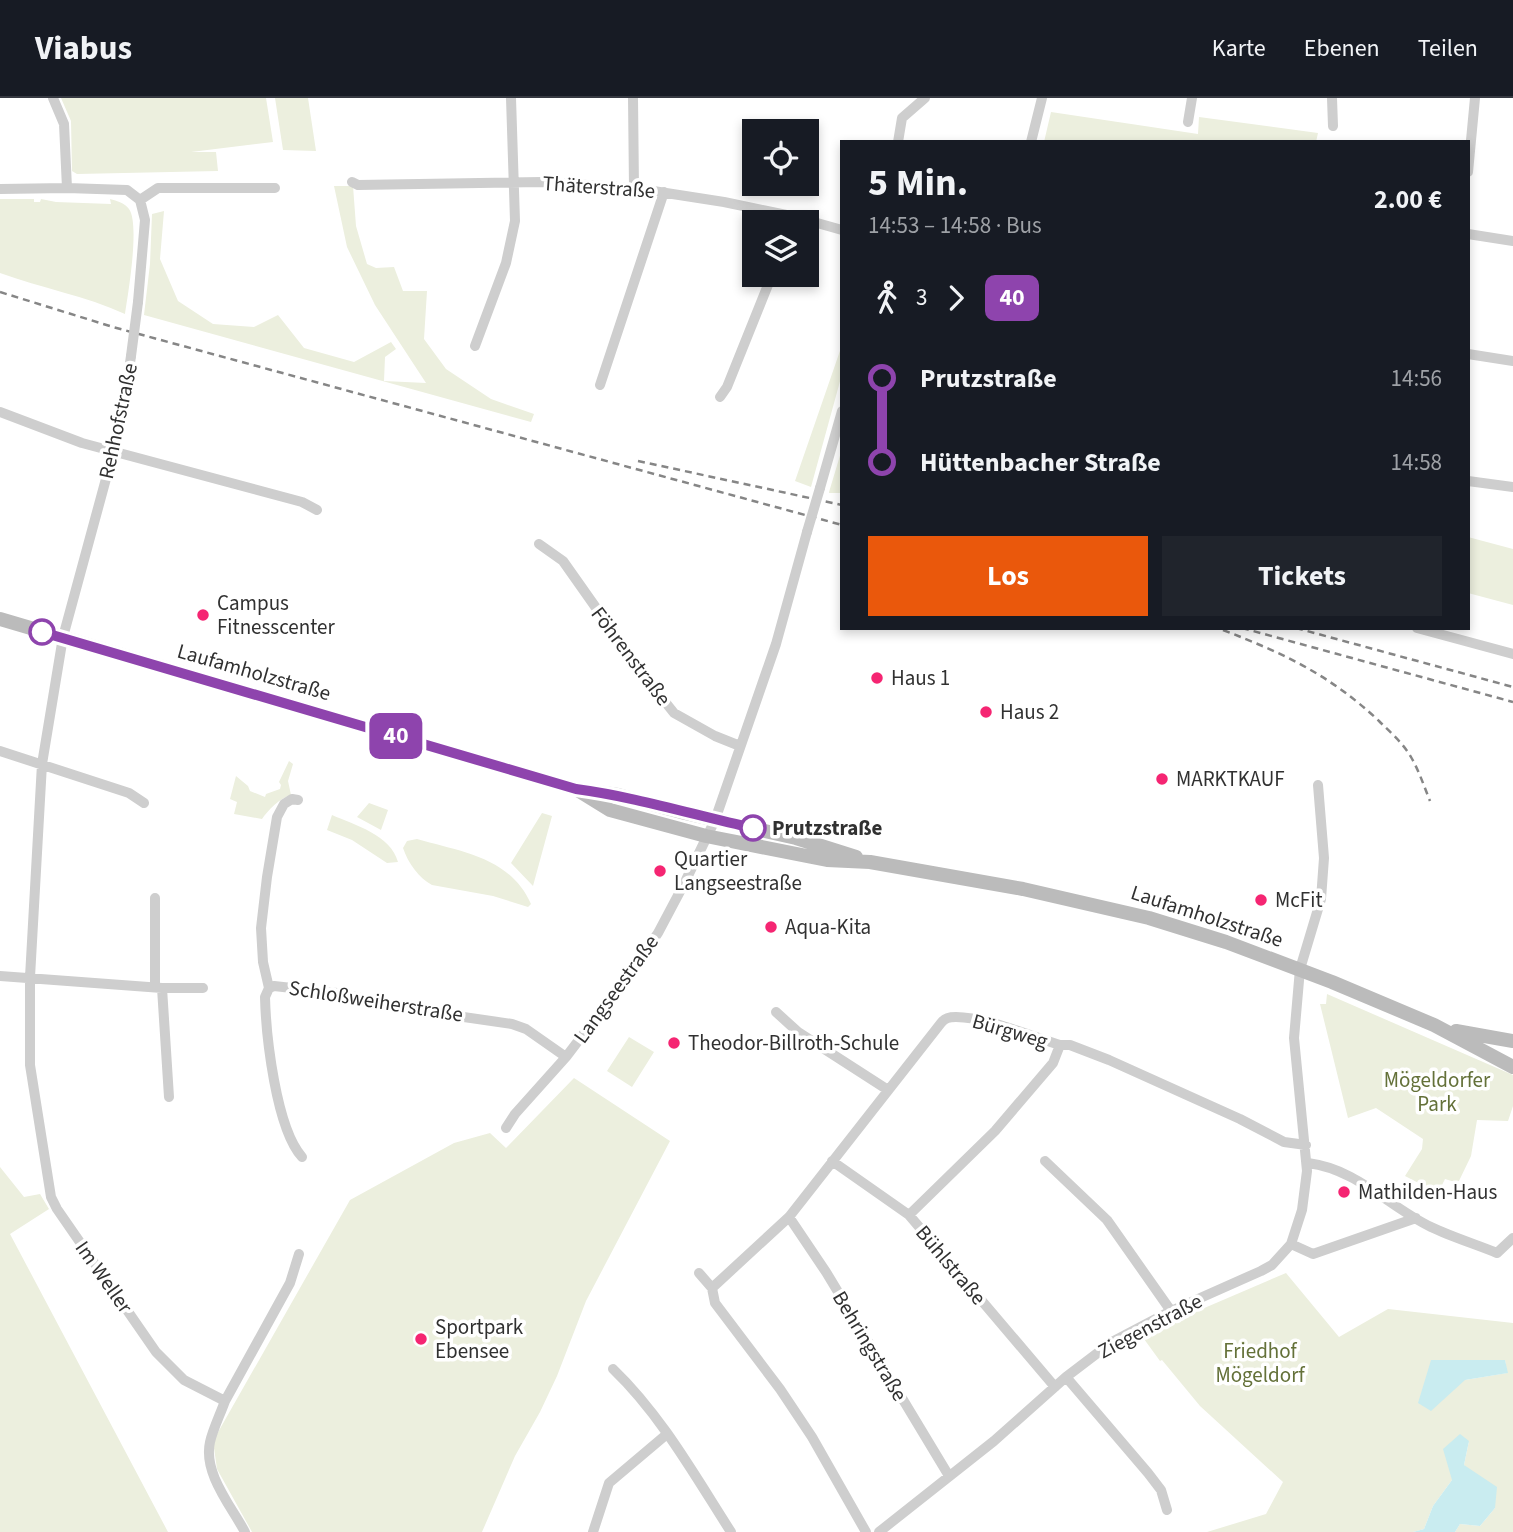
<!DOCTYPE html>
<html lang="de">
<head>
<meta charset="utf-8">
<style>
	:root { --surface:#171b24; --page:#20242c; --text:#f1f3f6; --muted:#9ea1a6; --line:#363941; --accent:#ea580c }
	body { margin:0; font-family:"Source Sans 3",sans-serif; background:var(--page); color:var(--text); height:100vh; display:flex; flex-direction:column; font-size:26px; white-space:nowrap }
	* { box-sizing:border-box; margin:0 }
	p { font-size:23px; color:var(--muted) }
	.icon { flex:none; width:38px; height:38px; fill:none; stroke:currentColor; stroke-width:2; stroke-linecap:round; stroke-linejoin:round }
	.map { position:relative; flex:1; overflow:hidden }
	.side { position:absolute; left:840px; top:42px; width:630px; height:490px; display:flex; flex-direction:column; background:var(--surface); border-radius:0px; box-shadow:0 4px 10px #0003 }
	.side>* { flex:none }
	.badge { padding:0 14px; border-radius:10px; font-size:24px; line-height:46px }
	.fabs { position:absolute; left:742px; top:21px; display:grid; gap:14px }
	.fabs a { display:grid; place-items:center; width:77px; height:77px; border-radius:0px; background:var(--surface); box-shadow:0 4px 10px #0003; font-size:35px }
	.map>.badge { position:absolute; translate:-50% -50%; box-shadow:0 0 0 4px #fff }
	.legs { display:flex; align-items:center; gap:10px; height:77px; padding:0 28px; font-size:23px }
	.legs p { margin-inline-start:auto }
	.overview { display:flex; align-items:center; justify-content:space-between; height:119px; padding:0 28px }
	h1 { font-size:38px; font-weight:700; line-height:52px }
	.primary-button { display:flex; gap:14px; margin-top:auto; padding:14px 28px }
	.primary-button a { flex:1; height:80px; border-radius:0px; background:var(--accent); color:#fff; font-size:28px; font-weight:700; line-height:80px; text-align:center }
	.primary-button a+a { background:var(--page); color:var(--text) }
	ul { padding:0 28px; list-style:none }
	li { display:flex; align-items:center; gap:24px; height:84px; font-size:26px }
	li i { display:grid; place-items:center; width:10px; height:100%; margin:0 9px; background:currentColor }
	li i::after { content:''; width:18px; height:18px; margin:-9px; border:5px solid; border-radius:50%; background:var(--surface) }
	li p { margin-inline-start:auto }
	li:first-child i { background:linear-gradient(#0000 50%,currentColor 0) }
	li:last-child i { background:linear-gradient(currentColor 50%,#0000 0) }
	header { display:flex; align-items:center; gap:42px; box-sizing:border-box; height:98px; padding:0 35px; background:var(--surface); border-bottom:2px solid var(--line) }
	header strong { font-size:33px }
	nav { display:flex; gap:38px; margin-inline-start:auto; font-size:24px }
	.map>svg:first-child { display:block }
	.green { fill:#ecefde; fill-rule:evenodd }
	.water { fill:#c9ecf0 }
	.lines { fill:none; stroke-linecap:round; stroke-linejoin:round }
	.street { stroke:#cecece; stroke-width:10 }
	.secondary { stroke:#bbb; stroke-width:14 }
	.rail { stroke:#868686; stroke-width:2.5; stroke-dasharray:7 5; stroke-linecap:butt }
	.street-bridge { stroke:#cecece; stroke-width:10 }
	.line-1-casing { stroke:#fff; stroke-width:16 }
	.line-1 { stroke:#8e44ad; stroke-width:10 }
	.poi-dot { fill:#f52572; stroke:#fff; stroke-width:2.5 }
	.stop-1-dot { fill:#fff; stroke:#8e44ad; stroke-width:3.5 }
	.labels { text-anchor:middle; stroke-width:7; stroke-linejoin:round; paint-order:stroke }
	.street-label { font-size:21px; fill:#313131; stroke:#fff }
	.poi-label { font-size:21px; fill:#313131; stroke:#fff; text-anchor:start }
	.stop-label { font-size:21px; font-weight:bold; fill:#313131; stroke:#fff; text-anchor:start }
	.park-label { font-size:21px; fill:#647139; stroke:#fff }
</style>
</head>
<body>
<header>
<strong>Viabus</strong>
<nav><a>Karte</a><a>Ebenen</a><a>Teilen</a></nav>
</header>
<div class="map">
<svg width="1513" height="1434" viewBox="0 0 1513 1434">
	<rect width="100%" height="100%" fill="#fff"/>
	<path class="green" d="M 61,0 L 266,0 L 273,44 L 191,54 L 216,54 L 218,73 L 77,76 L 72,73 L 71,23 Z
		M 275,0 L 308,0 L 316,53 L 283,52 Z
		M 1051,14 L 1198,36 L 1199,19 L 1318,35 L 1316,44 L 1044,44 Z
		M 334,88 L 353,88 L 356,128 L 367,166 L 376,170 L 394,169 L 403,193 L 427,193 L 424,241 L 446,271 L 491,301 L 534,316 L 531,324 L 144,217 L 150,166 L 152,116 L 164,113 L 160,161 L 178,203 L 213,226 L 254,229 L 278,217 L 304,250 L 354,264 L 391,244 L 396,251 L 385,259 L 384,283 L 426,285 L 375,207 L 347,149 Z
		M 0,101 L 34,101 L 34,104 L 40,104 L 41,101 L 56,104 L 111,106 L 110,101 C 117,103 125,105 129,111 C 140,126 128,196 125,216 C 86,198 41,190 0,175 Z
		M 842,247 L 842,276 L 811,389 L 795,383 Z
		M 842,351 L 842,395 L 829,395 L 829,394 Z
		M 1468,439 L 1513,451 L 1513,507 L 1468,495 Z
		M 289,663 L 293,666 L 288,683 L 291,697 C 280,700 268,712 262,721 L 234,716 L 237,704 L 230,701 L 236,678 L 248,688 L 250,693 L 265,699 L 266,696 L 280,691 L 281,687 L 279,684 Z
		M 369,705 L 388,712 L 381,732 L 357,719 Z
		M 542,715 L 552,718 L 533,788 L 511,765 Z
		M 332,717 C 355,727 391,737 398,764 L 387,765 L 352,742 L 327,732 Z
		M 417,741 C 462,754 510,759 531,806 L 528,809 L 493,798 L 432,787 C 419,780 408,765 403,750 L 407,743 Z
		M 1327,896 L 1513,977 L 1513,1008 L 1508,1023 L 1477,1022 L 1471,1058 L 1458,1085 L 1445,1081 L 1438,1095 L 1405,1078 L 1422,1051 L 1423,1041 L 1376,1010 L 1348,1020 L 1320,906 L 1326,906 Z
		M 629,939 L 654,954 L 632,989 L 607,973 Z
		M 574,980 L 670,1043 L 586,1203 L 557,1278 L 540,1314 L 515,1358 L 482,1434 L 252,1434 L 217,1371 L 213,1343 L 350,1102 L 454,1045 L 490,1035 L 506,1050 Z
		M 0,1069 L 24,1099 L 40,1096 L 49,1111 L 10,1136 L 168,1434 L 0,1434 Z
		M 1286,1175 L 1339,1239 L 1388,1211 L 1513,1225 L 1513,1434 L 1455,1434 L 1460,1426 L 1480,1428 L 1495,1410 L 1464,1367 L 1469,1343 L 1452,1382 L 1433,1408 L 1424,1431 L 1413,1434 L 1207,1434 L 1266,1416 L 1283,1384 L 1200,1308 L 1162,1262 L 1160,1263 L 1144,1241 L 1153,1232 ZM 1505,1262 L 1507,1275 L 1465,1282 Z"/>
	<path class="water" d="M 1431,1262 L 1505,1262 L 1508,1275 L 1465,1282 L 1431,1313 L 1418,1305 Z
		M 1460,1336 L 1469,1343 L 1464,1367 L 1497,1389 L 1495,1410 L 1480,1428 L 1460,1426 L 1455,1434 L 1413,1434 L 1424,1431 L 1433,1408 L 1452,1382 L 1443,1351 Z"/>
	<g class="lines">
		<path class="street" d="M 53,0 L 64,26 L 67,90
			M 633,0 L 634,90
			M 1332,0 L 1333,28
			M 1188,24 L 1192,0
			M 898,44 L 902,20 L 925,0
			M 1031,44 L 1042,0
			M 1468,74 L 1475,0
			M 352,84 L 358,87 L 542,84 L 634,90 L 724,104 L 796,119 L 842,132
			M 0,91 L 67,90 L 127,92 L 140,102 L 145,122 L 138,204
			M 140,102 L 158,90 L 275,90
			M 1468,136 L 1513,143
			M 475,248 L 506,165 L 515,123 L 511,0
			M 1468,256 L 1513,263
			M 131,258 L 124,306 L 113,355 L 63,539 L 42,666 L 30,879 L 30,967 L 51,1099 L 57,1111 L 156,1254 L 184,1282 L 225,1303 C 220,1317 213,1331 210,1344 C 203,1375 231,1408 245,1434
			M 600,287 L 664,94
			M 720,299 L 727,289 L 772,177
			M 0,314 L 82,345 L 302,404 L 317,412
			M 1468,383 L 1513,389
			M 820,390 L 842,313
			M 539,446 L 563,463 L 642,575 L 674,615 L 715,638 L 740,648
			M 1417,530 L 1513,556
			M 0,653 L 129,695 L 144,705
			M 0,878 L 162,890 L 203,890
			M 155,889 L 155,800
			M 162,890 L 169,999
			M 269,890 L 263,864 L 261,830 L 267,779 L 277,719 L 284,706 L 292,701 L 298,702
			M 776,914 L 798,934 L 888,992
			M 506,1030 L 515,1016 L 566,959 L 636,867 L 658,835 L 684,786 L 715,722 L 776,546 L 807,434
			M 302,1059 C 276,1030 266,938 265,899 L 269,890 L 274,888 L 337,895 L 422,913 L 512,926 L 526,931 L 566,959
			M 832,1063 L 909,1117 L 1055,1289
			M 1045,1063 L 1107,1122 L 1171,1213
			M 1308,1065 C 1357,1071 1389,1109 1431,1129 C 1452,1139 1475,1146 1497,1155 L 1513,1140
			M 909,1117 L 995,1033 L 1053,965 L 1060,947
			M 789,1119 L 826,1174 L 949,1378
			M 1291,1146 L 1313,1156 L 1416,1120
			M 699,1175 L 712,1190 L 715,1205 L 780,1291 L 812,1339 L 866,1434
			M 712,1190 L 789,1119 L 941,925 C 945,920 949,919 956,919 C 985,919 1031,938 1060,947 L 1070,947 L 1109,962 L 1240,1021 L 1284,1044 L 1306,1047
			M 613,1271 C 661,1317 695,1378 731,1434
			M 1066,1279 L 1148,1375 L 1161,1392 L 1167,1412
			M 225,1303 L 290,1185 L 299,1156
			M 593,1434 L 609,1385 L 667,1336
			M 879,1434 L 994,1343 L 1066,1279 L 1112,1244 L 1171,1213 L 1261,1173 L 1272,1167 L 1291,1146 L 1302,1112 L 1307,1073 L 1294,940 L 1300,871 L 1321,801 L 1324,760 L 1318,687"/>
		<path class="secondary" d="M 0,521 L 576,691 L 618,697 L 685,715 L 796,740 L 856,759
			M 576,691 L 610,712 L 706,738 L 827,762 L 870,764 L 1023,791 L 1149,820 L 1226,844 L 1332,884 L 1434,927 L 1513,969
			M 1456,933 L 1513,943"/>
		<path class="rail" d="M 0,194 L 113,229 L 842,427
			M 638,363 L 842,407
			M 1242,530 L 1513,604
			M 1296,530 L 1513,589
			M 1223,532 C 1285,556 1330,577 1379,623 C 1390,634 1403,645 1411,659 C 1419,673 1424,688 1430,703"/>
		<path class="street-bridge" d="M 131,258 L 138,204
			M 807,434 L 820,390"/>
	</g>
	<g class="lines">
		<g class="line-1-casing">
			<path id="line-1" d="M 42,534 L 576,691 C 636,699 694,717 753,730"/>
		</g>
		<use href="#line-1" class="line-1"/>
	</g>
	<g class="poi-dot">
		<circle cx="203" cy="517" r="7"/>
		<circle cx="877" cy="580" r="7"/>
		<circle cx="986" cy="614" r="7"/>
		<circle cx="1162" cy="681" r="7"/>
		<circle cx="660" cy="773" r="7"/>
		<circle cx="1261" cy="802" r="7"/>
		<circle cx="771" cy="829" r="7"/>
		<circle cx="674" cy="945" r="7"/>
		<circle cx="1344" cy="1094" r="7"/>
		<circle cx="421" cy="1241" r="7"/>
	</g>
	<g class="stop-1-dot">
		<circle cx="42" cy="534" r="12"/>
		<circle cx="753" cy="730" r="12"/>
	</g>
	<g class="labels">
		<g class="street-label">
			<text transform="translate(599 89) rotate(4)" y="7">Thäterstraße</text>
			<text transform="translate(118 323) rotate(-78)" y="7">Rehhofstraße</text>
			<text transform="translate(631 558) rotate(53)" y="7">Föhrenstraße</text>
			<text transform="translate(254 574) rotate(16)" y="7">Laufamholzstraße</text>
			<text transform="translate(1207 818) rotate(18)" y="7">Laufamholzstraße</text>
			<text transform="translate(616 891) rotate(-54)" y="7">Langseestraße</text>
			<text transform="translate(376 903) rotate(9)" y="7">Schloßweiherstraße</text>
			<text transform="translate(1010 933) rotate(16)" y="7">Bürgweg</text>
			<text transform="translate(951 1167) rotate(50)" y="7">Bühlstraße</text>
			<text transform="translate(104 1179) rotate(55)" y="7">Im Weller</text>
			<text transform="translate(1150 1228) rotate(-28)" y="7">Ziegenstraße</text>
			<text transform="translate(870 1248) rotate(59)" y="7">Behringstraße</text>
		</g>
		<g class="poi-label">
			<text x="217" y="512">Campus<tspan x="217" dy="24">Fitnesscenter</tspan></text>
			<text x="891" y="587">Haus 1</text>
			<text x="1000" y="621">Haus 2</text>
			<text x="1176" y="688">MARKTKAUF</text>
			<text x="674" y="768">Quartier<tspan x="674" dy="24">Langseestraße</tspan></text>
			<text x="1275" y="809">McFit</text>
			<text x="785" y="836">Aqua-Kita</text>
			<text x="688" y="952">Theodor-Billroth-Schule</text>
			<text x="1358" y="1101">Mathilden-Haus</text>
			<text x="435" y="1236">Sportpark<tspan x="435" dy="24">Ebensee</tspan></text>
		</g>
		<g class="stop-label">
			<text x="772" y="737">Prutzstraße</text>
		</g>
		<g class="park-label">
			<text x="1437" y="989">Mögeldorfer<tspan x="1437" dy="24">Park</tspan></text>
			<text x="1260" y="1260">Friedhof<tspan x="1260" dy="24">Mögeldorf</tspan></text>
		</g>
	</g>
</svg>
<div class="fabs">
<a><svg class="icon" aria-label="locate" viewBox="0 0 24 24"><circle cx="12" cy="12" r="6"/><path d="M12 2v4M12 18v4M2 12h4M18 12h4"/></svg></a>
<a><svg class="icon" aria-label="layers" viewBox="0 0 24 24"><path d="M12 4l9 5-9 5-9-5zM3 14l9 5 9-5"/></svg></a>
</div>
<b class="badge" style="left:396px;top:638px;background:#8e44ad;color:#fff">40</b>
<section class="side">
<div class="overview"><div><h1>5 Min.</h1><p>14:53 – 14:58 · Bus</p></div><b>2.00 €</b></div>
<div class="legs"><svg class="icon" aria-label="walk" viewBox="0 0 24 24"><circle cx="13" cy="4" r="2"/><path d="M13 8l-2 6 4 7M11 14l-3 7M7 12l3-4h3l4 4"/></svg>3<svg class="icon" aria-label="forward" viewBox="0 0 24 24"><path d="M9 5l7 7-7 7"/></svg><b class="badge" style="background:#8e44ad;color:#fff">40</b></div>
<ul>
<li><i style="color:#8e44ad"></i><b>Prutzstraße</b><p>14:56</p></li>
<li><i style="color:#8e44ad"></i><b>Hüttenbacher Straße</b><p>14:58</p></li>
</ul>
<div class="primary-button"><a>Los</a><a>Tickets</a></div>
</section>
</div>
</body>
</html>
